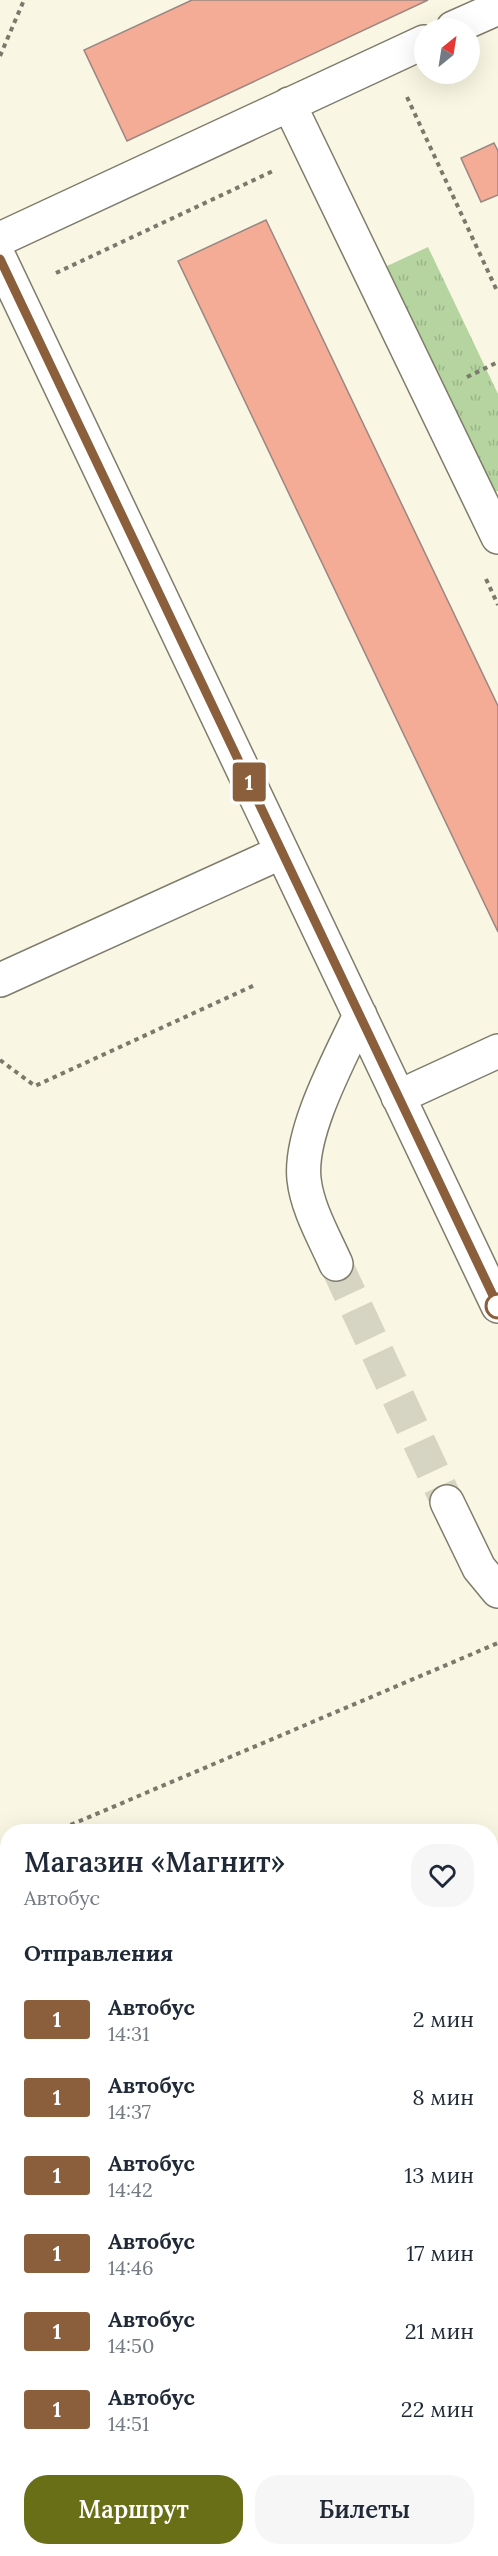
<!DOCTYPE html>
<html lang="ru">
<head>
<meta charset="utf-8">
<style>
	:root { --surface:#fff; --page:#f6f6f7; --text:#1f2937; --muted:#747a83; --accent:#686f16 }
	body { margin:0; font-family:Lora,serif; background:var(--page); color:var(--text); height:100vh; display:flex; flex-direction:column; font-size:22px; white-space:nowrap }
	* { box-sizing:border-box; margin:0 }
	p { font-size:20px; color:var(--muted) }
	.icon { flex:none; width:33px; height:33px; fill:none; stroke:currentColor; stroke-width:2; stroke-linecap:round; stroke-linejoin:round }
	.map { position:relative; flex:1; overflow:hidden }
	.side { position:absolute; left:0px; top:1824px; width:498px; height:732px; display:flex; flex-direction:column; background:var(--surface); border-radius:24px 24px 0 0; box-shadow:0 6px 24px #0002 }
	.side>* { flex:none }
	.badge { padding:0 12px; border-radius:4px; font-size:21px; line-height:39px }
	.needle { width:39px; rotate:30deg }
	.tools { position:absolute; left:414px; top:18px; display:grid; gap:12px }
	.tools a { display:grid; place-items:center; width:66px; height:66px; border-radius:50%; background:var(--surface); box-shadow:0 6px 24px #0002; font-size:30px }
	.map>.badge { position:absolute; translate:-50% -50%; box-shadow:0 0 0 3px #fff }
	h2 { padding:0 24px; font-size:22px; line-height:54px }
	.round { display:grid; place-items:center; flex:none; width:63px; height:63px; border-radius:24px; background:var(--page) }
	.headline { display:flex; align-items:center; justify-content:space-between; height:102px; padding:0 24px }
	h1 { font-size:28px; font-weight:600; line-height:45px }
	.action { display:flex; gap:12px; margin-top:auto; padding:12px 24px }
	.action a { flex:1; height:69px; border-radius:24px; background:var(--accent); color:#fff; font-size:24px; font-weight:600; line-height:69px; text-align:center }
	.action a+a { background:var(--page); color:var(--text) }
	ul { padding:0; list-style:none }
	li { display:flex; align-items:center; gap:18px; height:78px; padding:0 24px }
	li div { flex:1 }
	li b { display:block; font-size:22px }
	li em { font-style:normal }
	li .badge { min-width:66px; font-weight:700; text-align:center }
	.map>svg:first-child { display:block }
	.park { fill:url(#park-tufts) }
	.building { fill:#f4ac96; stroke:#9a8781; stroke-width:1.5 }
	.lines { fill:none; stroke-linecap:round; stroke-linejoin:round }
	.minor-tunnel { stroke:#d6d4c2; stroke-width:33; stroke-dasharray:33 16; stroke-linecap:butt }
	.minor-casing { stroke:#7f7c6c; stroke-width:36 }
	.path { stroke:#7b796c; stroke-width:4; stroke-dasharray:4.5 4.5; stroke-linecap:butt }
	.minor { stroke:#fff; stroke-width:33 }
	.line-casing { stroke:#fff; stroke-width:14 }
	.line { stroke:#8b5e3c; stroke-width:9 }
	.stop-dot { fill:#fff; stroke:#8b5e3c; stroke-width:3 }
</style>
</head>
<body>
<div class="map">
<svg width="498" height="2556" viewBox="0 0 498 2556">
	<defs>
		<pattern id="park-tufts" width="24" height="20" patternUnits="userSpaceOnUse" patternTransform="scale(1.5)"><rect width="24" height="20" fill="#b5d4a0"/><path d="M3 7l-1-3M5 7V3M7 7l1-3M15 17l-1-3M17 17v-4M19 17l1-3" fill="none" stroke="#9bb588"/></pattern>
	</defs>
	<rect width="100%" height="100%" fill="#f9f6e3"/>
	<path class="park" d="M 428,247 L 498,394 L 498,491 L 493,493 L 385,267 Z
		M 494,2516 L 498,2523 L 498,2556 L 420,2556 L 419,2553 L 428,2549 L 490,2548 L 491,2518 Z"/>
	<path class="building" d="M 192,0 L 428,0 L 127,141 L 84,50 Z
		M 494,143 L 498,151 L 498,195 L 481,202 L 461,158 Z
		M 266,220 L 498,706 L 498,932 L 178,261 Z
		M 498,1997 L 498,2101 L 490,2104 L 490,2000 Z
		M 8,2229 L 8,2333 L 0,2336 L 0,2233 Z"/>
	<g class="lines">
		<path class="minor-tunnel" d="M 336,1264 L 447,1502"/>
		<g class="minor-casing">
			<path id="minor" d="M 453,28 L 498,8
				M 289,104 L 498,537
				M 0,239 L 424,42
				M 0,259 L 498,1306
				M 0,980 L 282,852
				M 398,1097 L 498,1051
				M 336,1264 C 324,1237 307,1208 304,1179 C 299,1132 340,1058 360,1015
				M 447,1502 L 479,1568 L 498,1591
				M 490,1917 L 498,1913
				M 0,2151 L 8,2147
				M 490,2321 L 498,2317
				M 0,2554 L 11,2548"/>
		</g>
		<path class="path" d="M 0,56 L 24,0
			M 407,97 L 498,293
			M 56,273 L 273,171
			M 467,377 L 498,362
			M 486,579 L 498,605
			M 0,1060 L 35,1086 L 257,984
			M 54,1832 L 498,1643
			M 0,1855 L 8,1851
			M 490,2370 L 498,2367
			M 490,2471 L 498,2468
			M 490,2513 L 497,2510 L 498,2513
			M 406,2554 L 418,2548
			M 92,2556 L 108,2548
			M 312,2556 L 328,2548"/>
		<use href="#minor" class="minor"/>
	</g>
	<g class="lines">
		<g class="line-casing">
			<path id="line" d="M 0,259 L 498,1306"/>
		</g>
		<use href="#line" class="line"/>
	</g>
	<circle class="stop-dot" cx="498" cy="1306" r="12"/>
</svg>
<div class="tools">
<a><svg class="needle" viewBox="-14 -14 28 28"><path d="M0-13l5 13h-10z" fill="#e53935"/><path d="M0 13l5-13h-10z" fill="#747a83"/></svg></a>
</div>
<b class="badge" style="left:249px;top:782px;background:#8b5e3c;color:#fff">1</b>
<section class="side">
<div class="headline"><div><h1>Магазин «Магнит»</h1><p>Автобус</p></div><a class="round"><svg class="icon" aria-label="heart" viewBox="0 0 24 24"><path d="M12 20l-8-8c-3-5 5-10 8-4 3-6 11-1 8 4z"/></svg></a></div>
<h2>Отправления</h2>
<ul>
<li><span class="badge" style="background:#8b5e3c;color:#fff">1</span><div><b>Автобус</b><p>14:31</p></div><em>2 мин</em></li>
<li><span class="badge" style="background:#8b5e3c;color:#fff">1</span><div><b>Автобус</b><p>14:37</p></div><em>8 мин</em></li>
<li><span class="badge" style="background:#8b5e3c;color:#fff">1</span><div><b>Автобус</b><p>14:42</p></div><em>13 мин</em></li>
<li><span class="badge" style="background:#8b5e3c;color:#fff">1</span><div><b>Автобус</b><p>14:46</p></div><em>17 мин</em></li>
<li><span class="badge" style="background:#8b5e3c;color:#fff">1</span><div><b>Автобус</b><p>14:50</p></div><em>21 мин</em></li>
<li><span class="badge" style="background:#8b5e3c;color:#fff">1</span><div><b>Автобус</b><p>14:51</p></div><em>22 мин</em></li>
</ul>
<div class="action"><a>Маршрут</a><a>Билеты</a></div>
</section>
</div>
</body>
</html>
